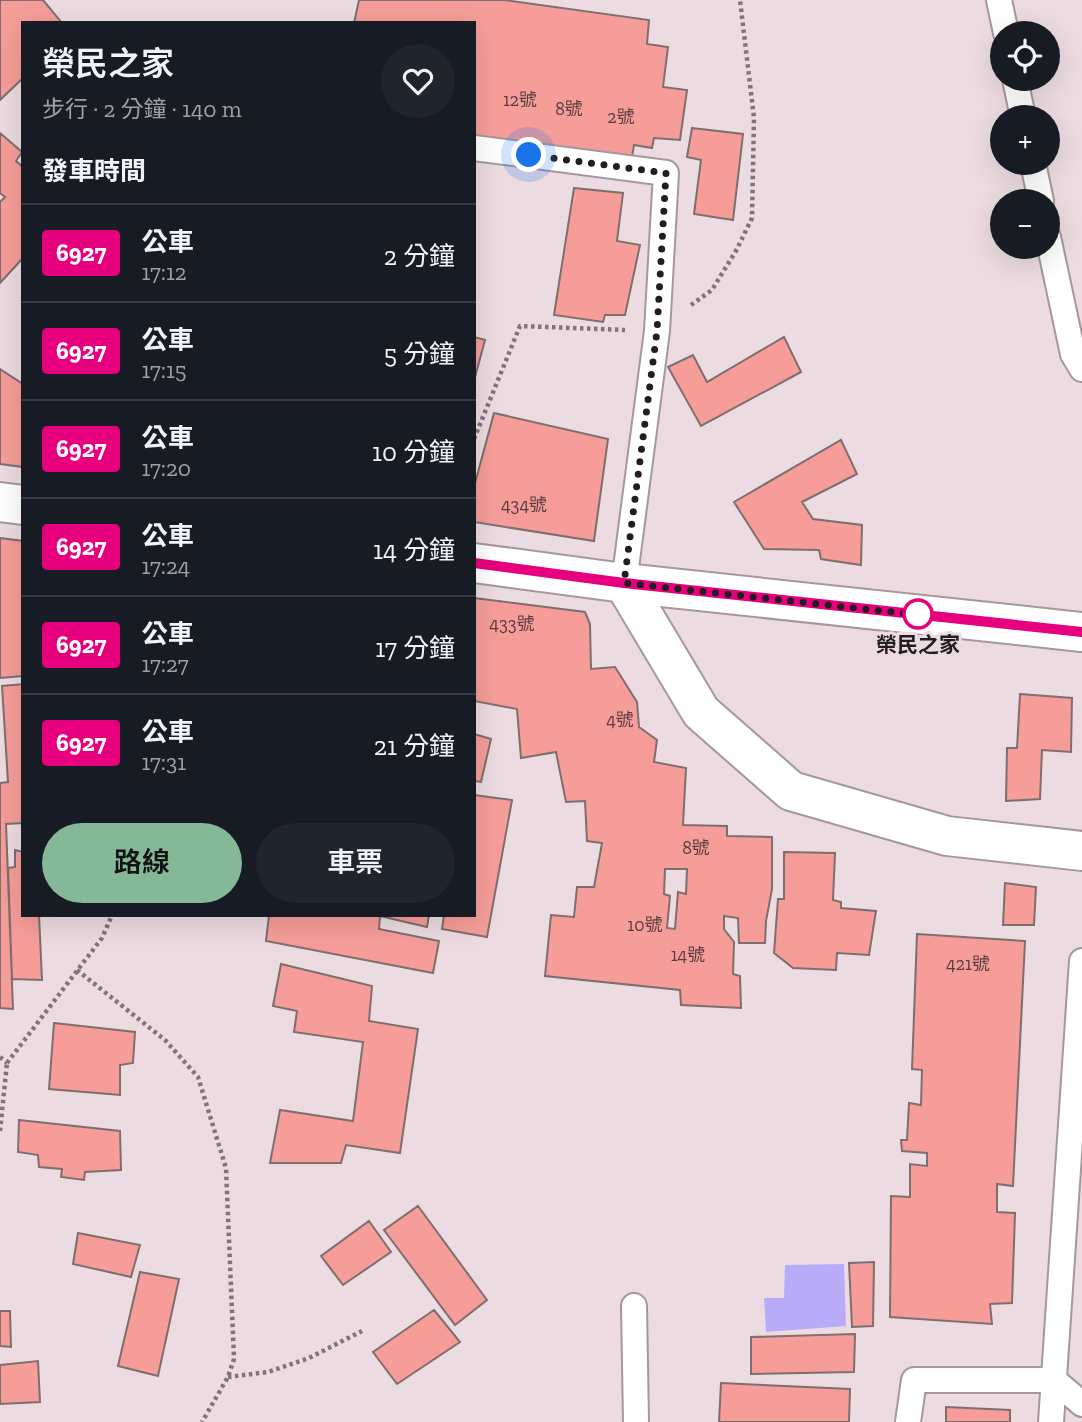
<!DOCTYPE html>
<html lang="zh-TW">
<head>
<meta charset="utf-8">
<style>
	:root { --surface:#171b24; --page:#20242c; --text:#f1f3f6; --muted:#9ea1a6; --line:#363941; --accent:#85b896 }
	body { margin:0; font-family:"Zilla Slab","Noto Sans TC",serif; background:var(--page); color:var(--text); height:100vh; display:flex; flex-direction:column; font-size:26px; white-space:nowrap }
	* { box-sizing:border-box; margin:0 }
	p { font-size:23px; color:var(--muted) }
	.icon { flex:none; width:38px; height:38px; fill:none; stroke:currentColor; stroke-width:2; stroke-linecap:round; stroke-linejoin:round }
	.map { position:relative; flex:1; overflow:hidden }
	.panel { position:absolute; left:21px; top:21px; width:455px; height:896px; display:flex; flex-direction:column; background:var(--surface); border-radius:0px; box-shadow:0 7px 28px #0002 }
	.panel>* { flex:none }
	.badge { padding:0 14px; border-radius:5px; font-size:24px; line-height:46px }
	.tools { position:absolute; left:990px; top:21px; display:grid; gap:14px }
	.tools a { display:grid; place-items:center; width:70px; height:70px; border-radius:50%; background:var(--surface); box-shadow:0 7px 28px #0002; font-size:35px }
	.you { position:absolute; width:35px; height:35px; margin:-18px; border:5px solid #fff; border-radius:50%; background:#1a73e8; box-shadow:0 0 0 10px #1a73e833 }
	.map>.badge { position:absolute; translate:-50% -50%; box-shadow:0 0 0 4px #fff }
	h2 { padding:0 21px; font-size:26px; line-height:63px }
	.round { display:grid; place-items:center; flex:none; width:74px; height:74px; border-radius:37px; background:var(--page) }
	.summary { display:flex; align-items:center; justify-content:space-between; height:119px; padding:0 21px }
	h1 { font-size:33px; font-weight:600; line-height:52px }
	.action { display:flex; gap:14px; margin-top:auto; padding:14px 21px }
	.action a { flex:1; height:80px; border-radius:42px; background:var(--accent); color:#111; font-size:28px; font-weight:600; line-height:80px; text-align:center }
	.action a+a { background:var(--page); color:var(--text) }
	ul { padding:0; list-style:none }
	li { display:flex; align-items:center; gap:21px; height:98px; padding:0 21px; border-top:2px solid var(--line) }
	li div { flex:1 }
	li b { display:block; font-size:26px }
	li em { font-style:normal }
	li .badge { min-width:77px; font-weight:700; text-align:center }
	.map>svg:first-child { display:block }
	.water { fill:#b8acf9 }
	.building { fill:#f69d99; stroke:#7e6e6d; stroke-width:2; fill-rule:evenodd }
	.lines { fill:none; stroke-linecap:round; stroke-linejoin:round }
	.lane-casing { stroke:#a6979c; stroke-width:28 }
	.street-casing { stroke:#a6979c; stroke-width:42 }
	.secondary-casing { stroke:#a6979c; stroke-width:42 }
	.path { stroke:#7f7579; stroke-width:4.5; stroke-dasharray:3.5 3.5; stroke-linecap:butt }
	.lane { stroke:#fff; stroke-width:24 }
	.street { stroke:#fff; stroke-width:38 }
	.secondary { stroke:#fff; stroke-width:38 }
	.line-casing { stroke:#fff; stroke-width:16 }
	.line { stroke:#e6007e; stroke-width:10 }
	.walk { stroke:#221d1f; stroke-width:7; stroke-dasharray:0 12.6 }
	.stop-dot { fill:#fff; stroke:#e6007e; stroke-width:3.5 }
	.labels { text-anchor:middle; stroke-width:6; stroke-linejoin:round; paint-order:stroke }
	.number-label { font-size:18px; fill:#573d3e }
	.stop-label { font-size:21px; font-weight:bold; fill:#221d1f; stroke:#ecdce2 }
</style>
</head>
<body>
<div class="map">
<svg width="1082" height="1422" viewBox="0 0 1082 1422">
	<rect width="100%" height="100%" fill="#ecdce2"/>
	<path class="water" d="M 844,1264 L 846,1326 L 766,1332 L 764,1298 L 784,1298 L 785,1265 Z"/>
	<path class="building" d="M 0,0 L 43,0 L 62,23 L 23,23 L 23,78 L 0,100 Z
		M 359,0 L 504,0 L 649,20 L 647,44 L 668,47 L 663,87 L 687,90 L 680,140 L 654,138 L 652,148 L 634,145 L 631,163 L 474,136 L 474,23 L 354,23 Z
		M 692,128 L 743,134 L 733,220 L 694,214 L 701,160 L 687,157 Z
		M 0,133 L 22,152 L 16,161 L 23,167 L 23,258 L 0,283 L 0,202 L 5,197 L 0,193 Z
		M 574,188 L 623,193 L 617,241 L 640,245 L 625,315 L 605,315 L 603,322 L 554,315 Z
		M 474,337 L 485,340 L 474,381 Z
		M 784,337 L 801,372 L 701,426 L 668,367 L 693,355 L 707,382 Z
		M 0,369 L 23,384 L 23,467 L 0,464 Z
		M 494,413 L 608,439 L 594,541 L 474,522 L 474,487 Z
		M 841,440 L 857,474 L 802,502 L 813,519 L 862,525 L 861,565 L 821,559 L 819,550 L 764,549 L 734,502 Z
		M 0,538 L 23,541 L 23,676 L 0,678 Z
		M 474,598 L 585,612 L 590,624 L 591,669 L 615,667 L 637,702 L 639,727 L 657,740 L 654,762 L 686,768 L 683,825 L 727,826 L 727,836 L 772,837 L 772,889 L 766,921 L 765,943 L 739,943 L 738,918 L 724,916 L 724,929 L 734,942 L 733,974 L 740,976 L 741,1008 L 681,1005 L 680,990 L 545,976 L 551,915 L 574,917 L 577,887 L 594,887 L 602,843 L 587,841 L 585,801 L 566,802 L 556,752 L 521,758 L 517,709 L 474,701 ZM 665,869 L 687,869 L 686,894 L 678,892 L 675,929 L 667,928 L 670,896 L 664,894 Z
		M 23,684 L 23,823 L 6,824 L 13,1009 L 0,1008 L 0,783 L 8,782 L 2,686 Z
		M 1020,694 L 1072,698 L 1071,752 L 1042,750 L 1040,799 L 1006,801 L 1007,748 L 1017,748 Z
		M 474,734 L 491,739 L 481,782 L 474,781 Z
		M 474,795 L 512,800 L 487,937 L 442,929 L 444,915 L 474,915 Z
		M 15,850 L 23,852 L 23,915 L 39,915 L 42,980 L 12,979 L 8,868 L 15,867 Z
		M 784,852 L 835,853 L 833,900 L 841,902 L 841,908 L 876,911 L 869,955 L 837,953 L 836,970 L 793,968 L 774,953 L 778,899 L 784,899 Z
		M 1005,883 L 1036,887 L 1034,925 L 1003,925 Z
		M 269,915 L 429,915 L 427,927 L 380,916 L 379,929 L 439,941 L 433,973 L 266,941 Z
		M 917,934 L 1025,941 L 1013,1186 L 997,1184 L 997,1212 L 1015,1213 L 1012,1303 L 990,1304 L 992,1324 L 890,1317 L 891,1196 L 910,1197 L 910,1164 L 927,1166 L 927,1153 L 902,1151 L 901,1140 L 907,1140 L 909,1103 L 921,1105 L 922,1070 L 912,1069 Z
		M 281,964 L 372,986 L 369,1021 L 418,1029 L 400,1153 L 346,1145 L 341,1163 L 270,1163 L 280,1110 L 353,1121 L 363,1042 L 294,1032 L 297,1011 L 273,1006 Z
		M 54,1023 L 135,1032 L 133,1063 L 120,1065 L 120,1095 L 49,1089 Z
		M 19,1120 L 120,1131 L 121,1170 L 85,1172 L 84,1180 L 61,1177 L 62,1169 L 39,1167 L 38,1155 L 18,1152 Z
		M 418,1206 L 487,1300 L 455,1325 L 384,1230 Z
		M 369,1221 L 391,1252 L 343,1285 L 321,1256 Z
		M 78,1233 L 140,1245 L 131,1277 L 73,1264 Z
		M 874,1262 L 873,1326 L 852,1327 L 849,1263 Z
		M 140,1272 L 179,1279 L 158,1376 L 118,1366 Z
		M 434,1310 L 460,1342 L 397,1384 L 373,1352 Z
		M 0,1311 L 10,1311 L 11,1347 L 0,1346 Z
		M 855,1334 L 854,1372 L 751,1374 L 751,1337 Z
		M 38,1361 L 40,1402 L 0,1404 L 0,1365 Z
		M 721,1383 L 850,1389 L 849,1422 L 719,1422 Z
		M 946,1407 L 1010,1410 L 1010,1422 L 946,1422 Z"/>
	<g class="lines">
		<g class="lane-casing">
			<path id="lane" d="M 999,0 L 1006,33
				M 1015,79 L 1023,117
				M 474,148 L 666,173 L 657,331 L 624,583
				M 1033,163 L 1041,201
				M 1048,237 L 1073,354 L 1082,369
				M 634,1306 L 636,1422
				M 908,1422 L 914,1380 L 1054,1380 L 1082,1404
				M 1051,1422 L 1082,961"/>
		</g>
		<g class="street-casing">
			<path id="street" d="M 624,583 L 701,712 L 791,791 L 947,836 L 1082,851"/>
		</g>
		<g class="secondary-casing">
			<path id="secondary" d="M 0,502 L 23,505
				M 474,563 L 624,583 L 1082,632"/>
		</g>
		<path class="path" d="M 691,305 L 712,290 L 737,249 L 752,218 L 754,118 L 740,0
			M 474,439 L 520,326 L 625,330
			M 77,970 L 165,1040 L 198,1077 L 226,1168 L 234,1359 L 228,1377 L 202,1422
			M 0,1057 L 7,1063
			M 7,1063 L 102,938 L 112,915
			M 0,1131 L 7,1063
			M 228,1377 L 268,1372 L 309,1358 L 362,1331"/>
		<use href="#lane" class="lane"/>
		<use href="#street" class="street"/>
		<use href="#secondary" class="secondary"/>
	</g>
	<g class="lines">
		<g class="line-casing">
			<path id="line" d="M 474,563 L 624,583 L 1082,632"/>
		</g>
		<use href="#line" class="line"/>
		<path class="walk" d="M 529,155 L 666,173 L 657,331 L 624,583 L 920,615 L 918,614"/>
	</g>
	<circle class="stop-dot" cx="918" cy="614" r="14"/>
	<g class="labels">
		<g class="number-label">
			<text x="520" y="106">12號</text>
			<text x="569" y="115">8號</text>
			<text x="621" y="123">2號</text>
			<text x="524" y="511">434號</text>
			<text x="512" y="630">433號</text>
			<text x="620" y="726">4號</text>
			<text x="696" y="854">8號</text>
			<text x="645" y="931">10號</text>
			<text x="688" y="961">14號</text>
			<text x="968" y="970">421號</text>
		</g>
		<g class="stop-label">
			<text x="918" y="652">榮民之家</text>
		</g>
	</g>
</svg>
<div class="tools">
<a><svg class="icon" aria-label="locate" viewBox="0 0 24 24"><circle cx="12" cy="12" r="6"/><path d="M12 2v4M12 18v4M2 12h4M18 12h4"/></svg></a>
<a>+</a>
<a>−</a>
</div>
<div class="you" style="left:529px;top:155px"></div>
<section class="panel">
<div class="summary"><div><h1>榮民之家</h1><p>步行 · 2 分鐘 · 140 m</p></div><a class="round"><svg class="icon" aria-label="heart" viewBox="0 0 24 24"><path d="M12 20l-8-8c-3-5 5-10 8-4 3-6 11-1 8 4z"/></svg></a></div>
<h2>發車時間</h2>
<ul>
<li><span class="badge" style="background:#e6007e;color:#fff">6927</span><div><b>公車</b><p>17:12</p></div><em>2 分鐘</em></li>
<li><span class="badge" style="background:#e6007e;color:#fff">6927</span><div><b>公車</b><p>17:15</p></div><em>5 分鐘</em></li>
<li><span class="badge" style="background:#e6007e;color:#fff">6927</span><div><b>公車</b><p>17:20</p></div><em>10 分鐘</em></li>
<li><span class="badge" style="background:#e6007e;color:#fff">6927</span><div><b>公車</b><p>17:24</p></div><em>14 分鐘</em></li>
<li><span class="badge" style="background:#e6007e;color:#fff">6927</span><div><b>公車</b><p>17:27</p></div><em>17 分鐘</em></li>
<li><span class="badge" style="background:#e6007e;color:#fff">6927</span><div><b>公車</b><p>17:31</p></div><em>21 分鐘</em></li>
</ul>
<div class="action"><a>路線</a><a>車票</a></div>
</section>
</div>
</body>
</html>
